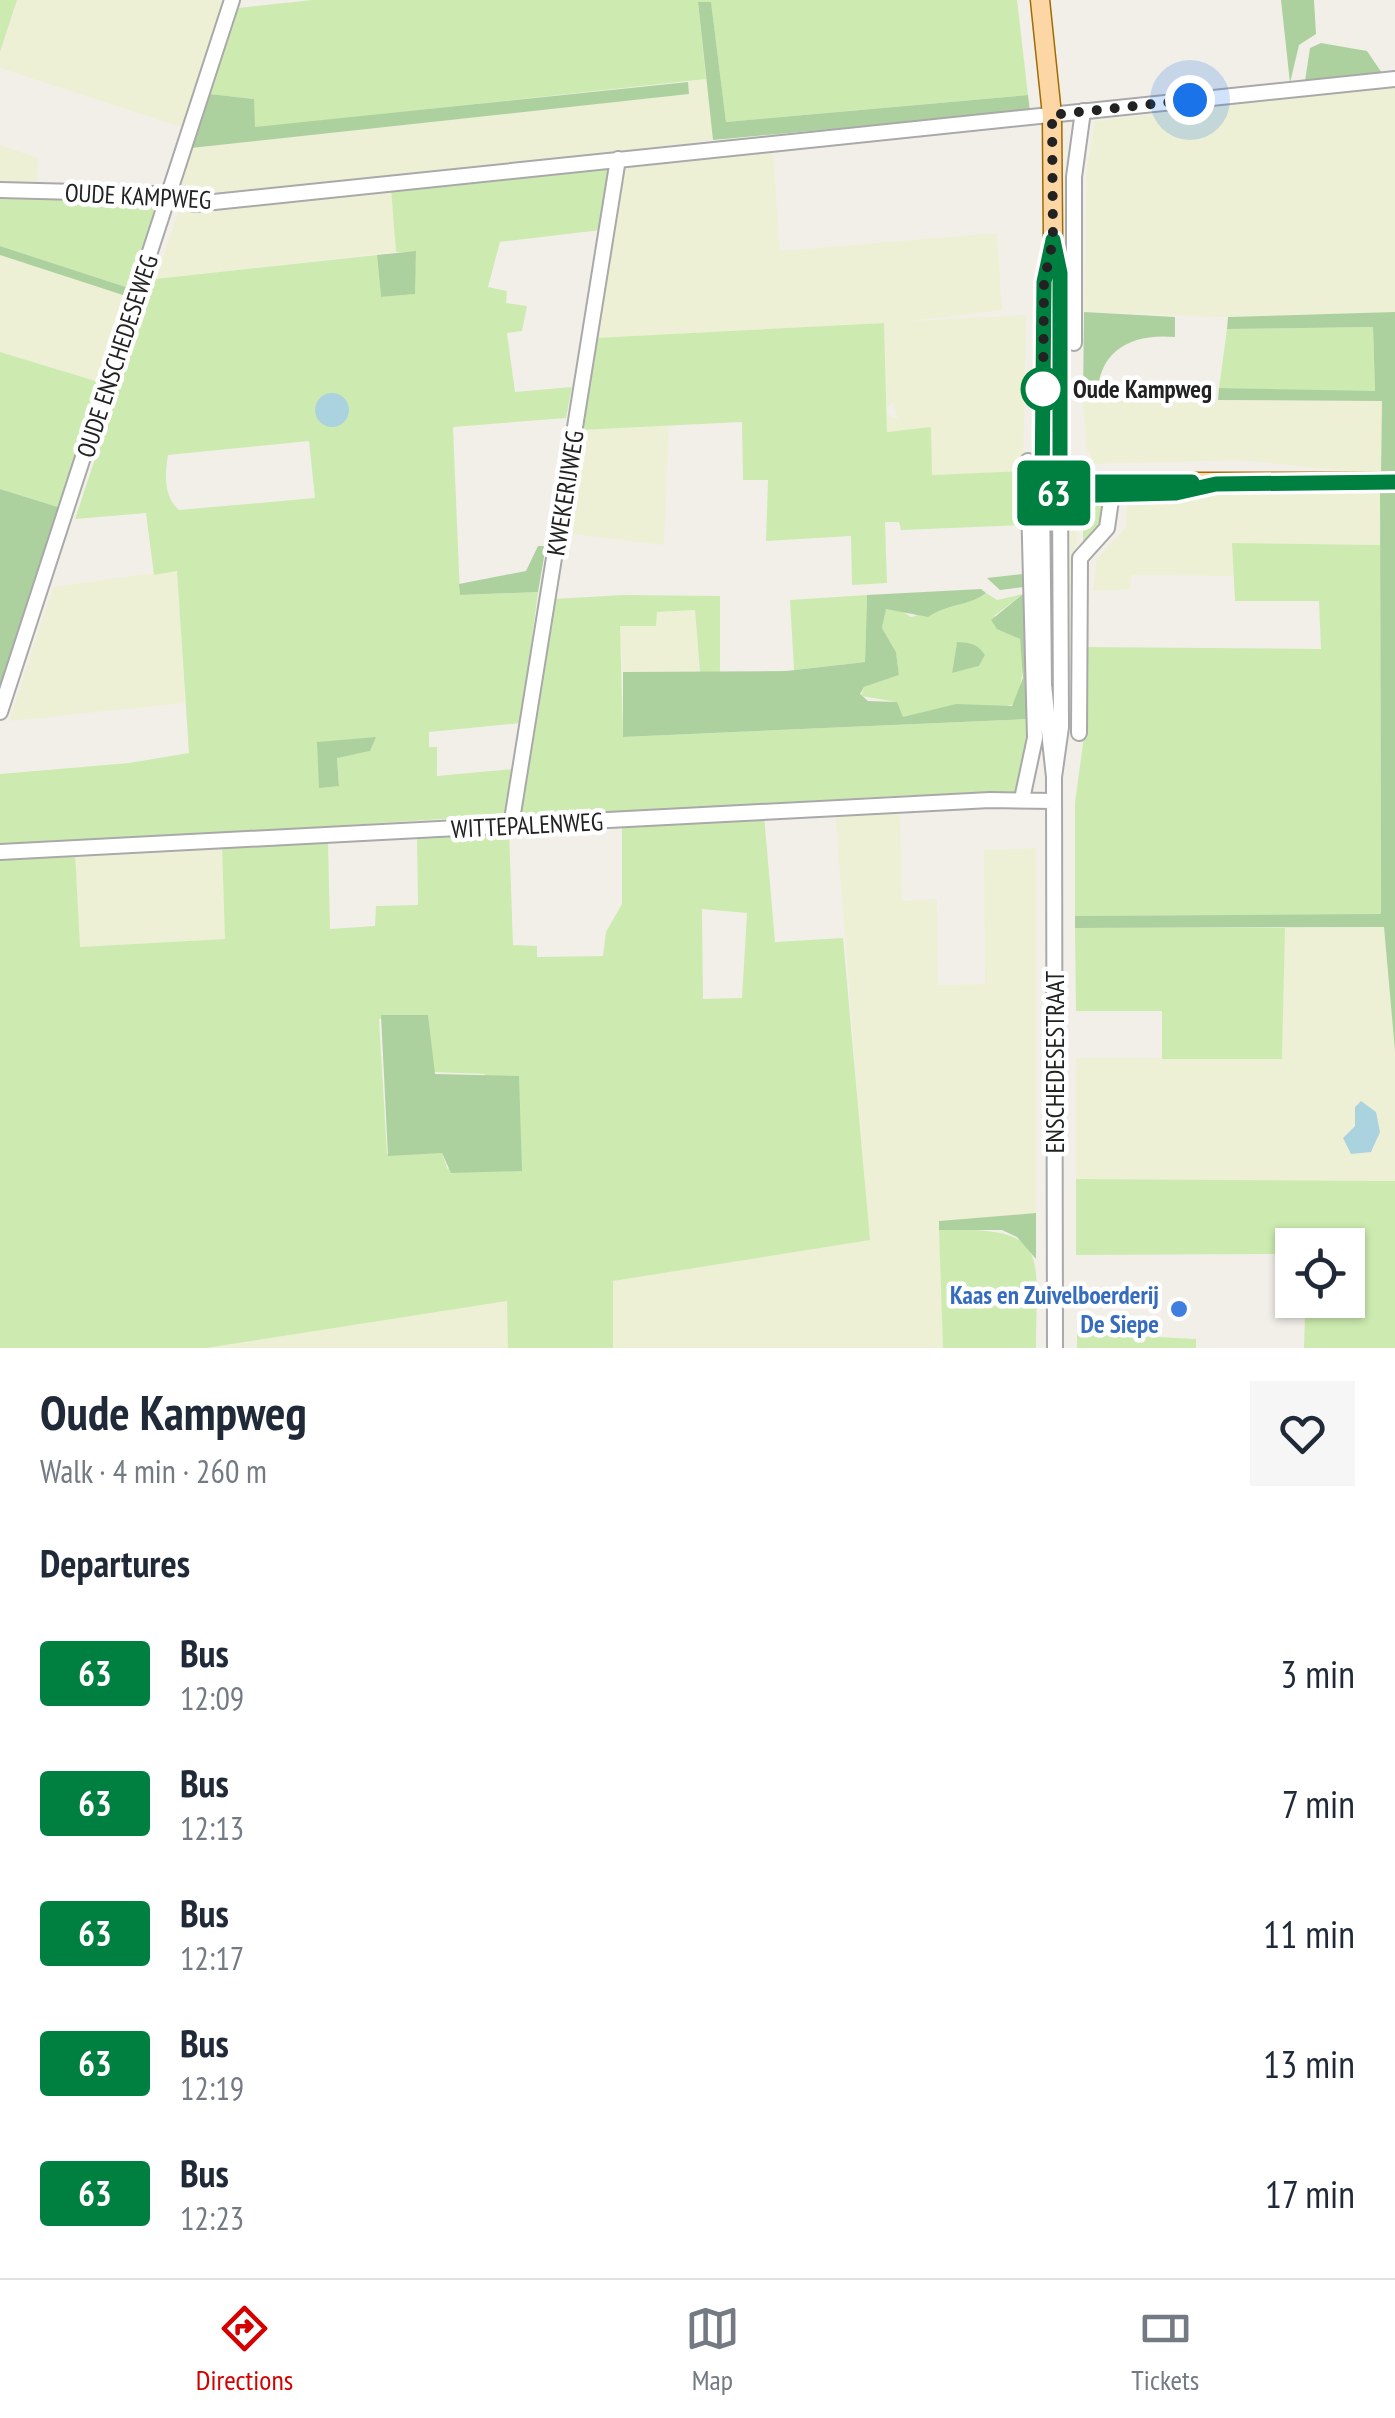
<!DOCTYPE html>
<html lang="en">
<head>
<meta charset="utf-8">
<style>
	:root { --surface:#fff; --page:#f6f6f7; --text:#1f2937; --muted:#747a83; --line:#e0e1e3; --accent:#d40000 }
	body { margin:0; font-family:"PT Sans Narrow",sans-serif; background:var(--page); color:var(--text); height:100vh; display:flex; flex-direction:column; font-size:38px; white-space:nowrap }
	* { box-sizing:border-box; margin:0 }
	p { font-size:32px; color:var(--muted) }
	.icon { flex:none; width:55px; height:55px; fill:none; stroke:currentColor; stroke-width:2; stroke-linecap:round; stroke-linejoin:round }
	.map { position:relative; height:1348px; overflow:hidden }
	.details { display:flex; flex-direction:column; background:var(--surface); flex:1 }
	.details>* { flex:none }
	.badge { padding:0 20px; border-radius:8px; font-size:35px; line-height:65px }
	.controls { position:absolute; left:1275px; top:1228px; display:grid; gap:20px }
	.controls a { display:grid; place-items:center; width:90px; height:90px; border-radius:0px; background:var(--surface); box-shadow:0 2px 8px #0004; font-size:50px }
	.you { position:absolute; width:50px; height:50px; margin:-25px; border:8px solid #fff; border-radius:50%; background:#1a73e8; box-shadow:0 0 0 15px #1a73e833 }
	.map>.badge { position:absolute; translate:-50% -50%; box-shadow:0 0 0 5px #fff }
	h2 { padding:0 40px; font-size:38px; line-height:90px }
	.round { display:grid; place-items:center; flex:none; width:105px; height:105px; border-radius:0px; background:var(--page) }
	.head { display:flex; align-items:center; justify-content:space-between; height:170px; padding:0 40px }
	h1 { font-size:48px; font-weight:700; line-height:75px }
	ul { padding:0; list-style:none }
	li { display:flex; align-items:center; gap:30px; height:130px; padding:0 40px }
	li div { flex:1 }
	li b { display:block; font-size:38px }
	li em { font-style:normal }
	li .badge { min-width:110px; font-weight:700; text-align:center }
	.tabs { display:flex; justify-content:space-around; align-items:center; height:140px; border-top:2px solid var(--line); background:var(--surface); font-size:28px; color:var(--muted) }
	.tabs a { display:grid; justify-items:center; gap:5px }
	.tabs .selected { color:var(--accent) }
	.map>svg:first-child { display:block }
	.farmland { fill:#eef0d5; fill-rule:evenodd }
	.grass { fill:#cdebb0; fill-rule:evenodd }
	.forest { fill:#add19e }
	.water { fill:#aad3df }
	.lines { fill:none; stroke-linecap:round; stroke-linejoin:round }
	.minor-casing { stroke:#a9a9a9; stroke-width:18 }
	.major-casing { stroke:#a06b00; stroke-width:21 }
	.minor { stroke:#fff; stroke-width:14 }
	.major { stroke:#fcd6a4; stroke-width:18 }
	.line-casing { stroke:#fff; stroke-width:22 }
	.line { stroke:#008040; stroke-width:15 }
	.walk { stroke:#222; stroke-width:10; stroke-dasharray:0 18 }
	.stop-dot { fill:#fff; stroke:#008040; stroke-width:5 }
	.shop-dot { fill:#3f7fe0; stroke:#fff; stroke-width:4 }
	.labels { text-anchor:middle; stroke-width:9; stroke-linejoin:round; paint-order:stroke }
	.street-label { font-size:25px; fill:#222; stroke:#fff }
	.stop-label { font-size:25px; font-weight:bold; fill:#222; stroke:#fff; text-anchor:start }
	.shop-label { font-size:25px; font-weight:bold; fill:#366cbe; stroke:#fff; text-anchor:end }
</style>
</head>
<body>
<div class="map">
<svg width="1395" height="1348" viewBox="0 0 1395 1348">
	<rect width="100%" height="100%" fill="#f2efe9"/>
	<path class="farmland" d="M 17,0 L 227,0 L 184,128 L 0,68 L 0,52 Z
		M 706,79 L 713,140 L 194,200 L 177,190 L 191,148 L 689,94 L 688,82 Z
		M 1395,85 L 1395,312 L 1220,317 L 1084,312 L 1087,167 L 1095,121 Z
		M 0,145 L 38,158 L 37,183 L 0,182 Z
		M 773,153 L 780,251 L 997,233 L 1002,310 L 911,321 L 1026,315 L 1023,471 L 931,475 L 887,432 L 887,414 L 898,419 L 893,401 L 887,409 L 884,323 L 595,338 L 627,164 Z
		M 391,189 L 396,252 L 155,279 L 178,213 Z
		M 0,255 L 129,297 L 102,383 L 0,352 Z
		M 1083,399 L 1382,401 L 1381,474 L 1238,460 L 1094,464 L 1086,447 Z
		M 669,426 L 664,545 L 564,533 L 580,430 Z
		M 1380,489 L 1380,545 L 1233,543 L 1233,576 L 1132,575 L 1130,589 L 1093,591 L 1097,559 L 1126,527 L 1127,499 L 1220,490 Z
		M 1077,508 L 1076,593 L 1069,592 L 1071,519 Z
		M 177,570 L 185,703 L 9,721 L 53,587 Z
		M 695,610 L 700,672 L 623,672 L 619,626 L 655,626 L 656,612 Z
		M 900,808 L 902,901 L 937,899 L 938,985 L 985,984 L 984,850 L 1036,848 L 1036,1213 L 939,1221 L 943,1348 L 613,1348 L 613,1281 L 869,1240 L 835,812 Z
		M 222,846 L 226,939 L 79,947 L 75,852 Z
		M 1384,927 L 1395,1051 L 1395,1181 L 1076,1179 L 1076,1058 L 1282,1059 L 1285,928 ZM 1356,1121 L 1375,1147 L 1371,1152 L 1359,1153 L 1345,1134 L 1353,1129 Z
		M 508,1300 L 508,1348 L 206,1348 L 396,1318 Z"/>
	<path class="grass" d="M 0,0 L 17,0 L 0,52 Z
		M 312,0 L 1017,0 L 1028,95 L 726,122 L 711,3 L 698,2 L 706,79 L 254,128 L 254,99 L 210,94 L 238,8 Z
		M 609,167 L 601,230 L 500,242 L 488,287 L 507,291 L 506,303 L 527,306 L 522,331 L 507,333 L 515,392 L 572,387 L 566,418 L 453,427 L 460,595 L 538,592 L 521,723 L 429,732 L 429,747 L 437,747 L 437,776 L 514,769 L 504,815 L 0,848 L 0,774 L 129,763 L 189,753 L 177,571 L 154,575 L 146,513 L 75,519 L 155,279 L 377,255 L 381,297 L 414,294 L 416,252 L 396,252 L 391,189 ZM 309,441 L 315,498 L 179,510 C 163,496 165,474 168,455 ZM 317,742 L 364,753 L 341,754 L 337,758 L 339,785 Z
		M 0,195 L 161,200 L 132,289 L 0,246 Z
		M 884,323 L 887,432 L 931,427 L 932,475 L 1023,471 L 1022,525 L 901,530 L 899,522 L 885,522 L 887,583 L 852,585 L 851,536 L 766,541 L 768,480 L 743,480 L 742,422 L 580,430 L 595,338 Z
		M 1373,327 L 1375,392 L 1219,388 L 1227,329 Z
		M 0,352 L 102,383 L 61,508 L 0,489 Z
		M 1094,499 L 1103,505 L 1105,519 L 1083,549 L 1083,503 Z
		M 1232,543 L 1380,545 L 1381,915 L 1075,916 L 1075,803 L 1086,721 L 1085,647 L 1321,649 L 1319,601 L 1235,601 Z
		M 986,593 L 997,600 L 1023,594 L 994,616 L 1005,632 L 1020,639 L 1023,670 L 1017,703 L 1001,708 L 952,707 L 902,718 L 897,702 L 861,696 L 864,687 L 899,675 L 896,652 L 882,628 L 886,608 L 897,608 L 911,617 C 932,611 970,605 986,593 ZM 957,643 L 985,655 L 979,666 L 952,673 Z
		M 624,595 L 720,596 L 720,672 L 700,672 L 695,610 L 657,612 L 656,626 L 620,626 L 623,737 L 1028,719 C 1027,746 1027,772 1013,796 L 912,795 L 525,817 L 519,805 L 553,599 Z
		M 867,595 L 865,662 L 794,670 L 790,600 Z
		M 764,815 L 775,942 L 843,938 L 870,1240 L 613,1281 L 613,1348 L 508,1348 L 507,1301 L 206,1348 L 0,1348 L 0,856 L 75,852 L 80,947 L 225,939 L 222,846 L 328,840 L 330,929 L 375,926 L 376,906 L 418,905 L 417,835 L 509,830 L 513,945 L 537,946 L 537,957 L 603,956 L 606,932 L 622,904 L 622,824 ZM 702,909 L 747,913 L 742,998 L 703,999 ZM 428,1015 L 433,1072 L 485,1074 L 448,1170 L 442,1153 L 387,1154 L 379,1019 Z
		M 1075,928 L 1285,928 L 1282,1059 L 1162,1059 L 1162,1011 L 1076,1011 Z
		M 1076,1179 L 1395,1181 L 1395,1348 L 1304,1348 L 1305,1314 L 1295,1300 L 1348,1300 L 1348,1245 L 1292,1245 L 1292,1254 L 1076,1255 Z
		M 939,1230 C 1052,1227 1036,1250 1036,1348 L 943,1348 Z
		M 1077,1333 L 1196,1339 L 1196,1348 L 1077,1348 Z"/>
	<path class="forest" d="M 1281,0 L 1314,0 L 1316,34 L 1299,45 L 1290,83 Z
		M 698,2 L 711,2 L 726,122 L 1028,95 L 1030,111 L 713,140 Z
		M 1321,43 L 1367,51 L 1382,73 L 1305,81 L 1310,48 Z
		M 688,82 L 689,94 L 191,148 L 210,94 L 254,99 L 255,127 Z
		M 0,246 L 132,289 L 129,297 L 0,255 Z
		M 416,251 L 415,294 L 381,297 L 377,255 Z
		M 1084,312 L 1175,317 L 1175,337 C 1130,333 1098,351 1097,398 L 1083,399 Z
		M 1395,312 L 1395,473 L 1381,474 L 1382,401 L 1218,400 L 1219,388 L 1375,391 L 1373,327 L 1227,329 L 1228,317 Z
		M 0,489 L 61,508 L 0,693 Z
		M 1380,489 L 1395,489 L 1395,1051 L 1384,927 L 1075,928 L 1075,916 L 1381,914 Z
		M 538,546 L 546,546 L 538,592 L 460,595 L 459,584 L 526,571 Z
		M 1023,574 L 1024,587 L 1000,590 L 987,578 Z
		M 981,589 L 986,593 C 969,606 947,604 928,617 L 886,609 L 882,628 L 896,652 L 899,675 L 864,687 L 860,694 L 868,701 L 897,702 L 903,717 L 956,704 L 1012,706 L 1023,678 L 1020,639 L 997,629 L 991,620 L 1023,594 L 1028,719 L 623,737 L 623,672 L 786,671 L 865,662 L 867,595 Z
		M 957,642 C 970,643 977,643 985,655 L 979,666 L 952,673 Z
		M 376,737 L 370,751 L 337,758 L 339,786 L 319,788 L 317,742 Z
		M 381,1015 L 428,1015 L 435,1074 L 519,1076 L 522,1171 L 451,1173 L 442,1153 L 388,1156 Z
		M 1036,1213 L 1036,1259 L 1017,1237 L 1002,1230 L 939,1230 L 939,1221 Z"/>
	<path class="water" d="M315 410a17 17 0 1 1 34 0a17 17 0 1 1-34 0Z
		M 1361,1101 L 1376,1112 L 1380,1132 L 1371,1152 L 1351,1154 L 1343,1138 L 1355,1126 L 1355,1107 Z"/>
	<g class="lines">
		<g class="minor-casing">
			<path id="minor" d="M 0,190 L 154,194 L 195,204 L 1395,79
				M 1074,343 L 1074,177 L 1083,111
				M 0,712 L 232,0
				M 1079,733 L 1080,558 L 1107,528 L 1113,486
				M 1054,777 L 1061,727 L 1060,482 L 1042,489 L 1044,685 L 1054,777 L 1055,1348
				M 1022,799 L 1035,738 L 1028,461
				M 511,826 L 618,159
				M 0,852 L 990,800 L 1054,801"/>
		</g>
		<g class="major-casing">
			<path id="major" d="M 1040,0 L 1052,115 L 1053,240 L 1060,273 L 1060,482 L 1395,482
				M 1052,246 L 1044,282 L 1042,489 L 1060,496 L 1190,490"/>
		</g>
		<use href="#minor" class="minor"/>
		<use href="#major" class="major"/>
	</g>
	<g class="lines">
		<g class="line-casing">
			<path id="line" d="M 1192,482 L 1060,482 L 1060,273 L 1053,240 L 1044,282 L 1042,489 L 1060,496 L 1176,493 L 1216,484 L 1395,482"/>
		</g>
		<use href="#line" class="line"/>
		<path class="walk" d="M 1043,389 L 1043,400 L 1044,282 L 1053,240 L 1052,115 L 1190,100"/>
	</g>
	<circle class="stop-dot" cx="1043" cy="389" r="20"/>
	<circle class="shop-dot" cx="1179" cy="1309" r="10"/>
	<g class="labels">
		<g class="street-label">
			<text transform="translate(138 196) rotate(3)" y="9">OUDE KAMPWEG</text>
			<text transform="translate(117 356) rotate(-72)" y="9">OUDE ENSCHEDESEWEG</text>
			<text transform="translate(565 493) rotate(-81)" y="9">KWEKERIJWEG</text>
			<text transform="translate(527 825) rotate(-3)" y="9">WITTEPALENWEG</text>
			<text transform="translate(1055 1062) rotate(-90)" y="9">ENSCHEDESESTRAAT</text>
		</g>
		<g class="stop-label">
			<text x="1073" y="398">Oude Kampweg</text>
		</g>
		<g class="shop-label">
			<text x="1159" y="1304">Kaas en Zuivelboerderij<tspan x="1159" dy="29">De Siepe</tspan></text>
		</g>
	</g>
</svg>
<div class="controls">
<a><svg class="icon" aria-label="locate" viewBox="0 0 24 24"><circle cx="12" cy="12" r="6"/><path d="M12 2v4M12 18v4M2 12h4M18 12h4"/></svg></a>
</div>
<div class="you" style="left:1190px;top:100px"></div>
<b class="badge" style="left:1054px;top:493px;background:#008040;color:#fff">63</b>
</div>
<section class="details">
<div class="head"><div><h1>Oude Kampweg</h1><p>Walk · 4 min · 260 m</p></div><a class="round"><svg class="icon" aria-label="heart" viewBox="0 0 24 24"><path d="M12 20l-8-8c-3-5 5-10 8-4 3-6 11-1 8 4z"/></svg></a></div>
<h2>Departures</h2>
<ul>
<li><span class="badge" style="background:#008040;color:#fff">63</span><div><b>Bus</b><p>12:09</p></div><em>3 min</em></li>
<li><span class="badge" style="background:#008040;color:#fff">63</span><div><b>Bus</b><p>12:13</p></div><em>7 min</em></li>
<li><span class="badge" style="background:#008040;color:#fff">63</span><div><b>Bus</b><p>12:17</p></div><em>11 min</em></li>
<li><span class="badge" style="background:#008040;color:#fff">63</span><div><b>Bus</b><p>12:19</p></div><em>13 min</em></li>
<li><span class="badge" style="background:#008040;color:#fff">63</span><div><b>Bus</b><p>12:23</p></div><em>17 min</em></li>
</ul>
</section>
<nav class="tabs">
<a class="selected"><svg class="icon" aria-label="directions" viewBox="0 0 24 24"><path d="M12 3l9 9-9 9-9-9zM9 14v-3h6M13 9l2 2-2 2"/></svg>Directions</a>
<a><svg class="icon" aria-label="map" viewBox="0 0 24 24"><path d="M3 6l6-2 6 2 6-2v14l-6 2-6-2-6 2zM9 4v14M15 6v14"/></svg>Map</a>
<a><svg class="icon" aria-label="tickets" viewBox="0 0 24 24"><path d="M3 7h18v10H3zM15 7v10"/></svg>Tickets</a>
</nav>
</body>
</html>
